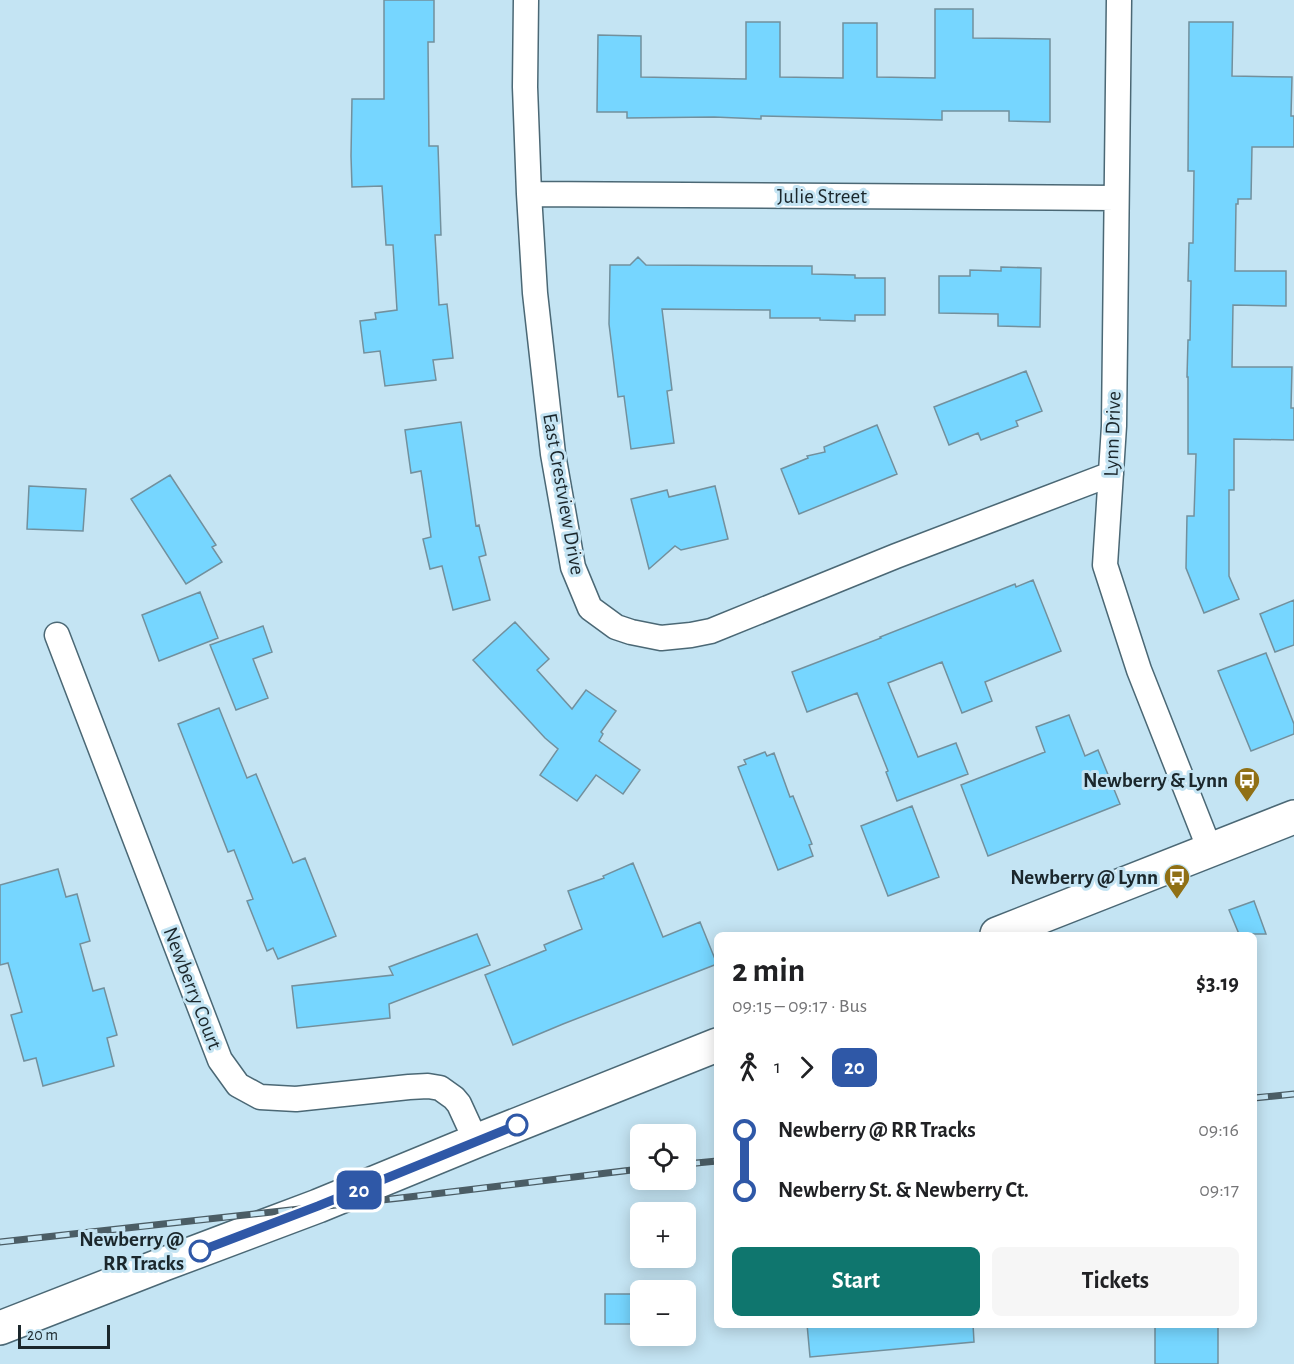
<!DOCTYPE html>
<html lang="en">
<head>
<meta charset="utf-8">
<style>
	:root { --surface:#fff; --page:#f6f6f6; --text:#202124; --muted:#757577; --accent:#0f766e }
	body { margin:0; font-family:"Alegreya Sans",sans-serif; background:var(--page); color:var(--text); height:100vh; display:flex; flex-direction:column; font-size:22px; white-space:nowrap }
	* { box-sizing:border-box; margin:0 }
	p { font-size:20px; color:var(--muted) }
	.icon { flex:none; width:33px; height:33px; fill:none; stroke:currentColor; stroke-width:2; stroke-linecap:round; stroke-linejoin:round }
	.map { position:relative; flex:1; overflow:hidden }
	.panel { position:absolute; left:714px; top:932px; width:543px; height:396px; display:flex; flex-direction:column; background:var(--surface); border-radius:9px; box-shadow:0 3px 15px #0003 }
	.panel>* { flex:none }
	.badge { padding:0 12px; border-radius:9px; font-size:21px; line-height:39px }
	.controls { position:absolute; left:630px; top:1124px; display:grid; gap:12px }
	.controls a { display:grid; place-items:center; width:66px; height:66px; border-radius:9px; background:var(--surface); box-shadow:0 3px 15px #0003; font-size:30px }
	.scale { position:absolute; left:18px; bottom:15px; width:92px; box-sizing:border-box; padding-left:6px; border:3px solid #1b272c; border-top:0; font-size:16px; line-height:21px; white-space:nowrap; color:#1b272c; -webkit-text-stroke:4px #c4e4f3; paint-order:stroke }
	.map>.badge { position:absolute; translate:-50% -50%; box-shadow:0 0 0 3px #fff }
	.legs { display:flex; align-items:center; gap:9px; height:66px; padding:0 18px; font-size:20px }
	.legs p { margin-inline-start:auto }
	.summary { display:flex; align-items:center; justify-content:space-between; height:102px; padding:0 18px }
	h1 { font-size:33px; font-weight:700; line-height:45px }
	.primary-button { display:flex; gap:12px; margin-top:auto; padding:12px 18px }
	.primary-button a { flex:1; height:69px; border-radius:9px; background:var(--accent); color:#fff; font-size:24px; font-weight:700; line-height:69px; text-align:center }
	.primary-button a+a { background:var(--page); color:var(--text) }
	ul { padding:0 18px; list-style:none }
	li { display:flex; align-items:center; gap:21px; height:60px; font-size:22px }
	li i { display:grid; place-items:center; width:9px; height:100%; margin:0 8px; background:currentColor }
	li i::after { content:''; width:15px; height:15px; margin:-8px; border:4px solid; border-radius:50%; background:var(--surface) }
	li p { margin-inline-start:auto }
	li:first-child i { background:linear-gradient(#0000 50%,currentColor 0) }
	li:last-child i { background:linear-gradient(currentColor 50%,#0000 0) }
	.map>svg:first-child { display:block }
	.building { fill:#76d6ff; stroke:#72909d; stroke-width:1.5 }
	.lines { fill:none; stroke-linecap:round; stroke-linejoin:round }
	.street-casing { stroke:#4b6875; stroke-width:27 }
	.secondary-casing { stroke:#4b6875; stroke-width:36 }
	.street { stroke:#fff; stroke-width:24 }
	.secondary { stroke:#fff; stroke-width:33 }
	.rail-casing { stroke:#4b5d65; stroke-width:7 }
	.rail { stroke:#c4e4f3; stroke-width:4.5; stroke-dasharray:14; stroke-linecap:butt }
	.line-1-casing { stroke:#fff; stroke-width:14 }
	.line-1 { stroke:#2f58a7; stroke-width:9 }
	.stop-1-dot { fill:#fff; stroke:#2f58a7; stroke-width:3 }
	.labels { text-anchor:middle; stroke-width:6; stroke-linejoin:round; paint-order:stroke }
	.street-label { font-size:21px; fill:#1b272c; stroke:#c4e4f3 }
	.poi-label { font-size:21px; font-weight:bold; fill:#1b272c; stroke:#c4e4f3; text-anchor:end }
	.stop-label { font-size:21px; font-weight:bold; fill:#1b272c; stroke:#c4e4f3; text-anchor:end }
</style>
</head>
<body>
<div class="map">
<svg width="1294" height="1364" viewBox="0 0 1294 1364">
	<rect width="100%" height="100%" fill="#c4e4f3"/>
	<path class="building" d="M 384,0 L 434,0 L 434,42 L 428,42 L 429,146 L 438,146 L 441,235 L 435,235 L 439,305 L 447,304 L 453,358 L 433,360 L 436,380 L 385,386 L 380,351 L 364,353 L 360,321 L 376,319 L 375,313 L 397,310 L 393,245 L 386,245 L 382,186 L 352,187 L 351,156 L 352,99 L 384,99 Z
		M 935,9 L 973,9 L 973,38 L 1050,39 L 1050,122 L 1009,121 L 1009,111 L 942,111 L 942,120 L 761,116 L 761,119 L 714,117 L 627,118 L 627,112 L 597,112 L 598,35 L 641,36 L 641,77 L 746,79 L 746,22 L 780,22 L 780,77 L 843,78 L 843,23 L 877,23 L 877,77 L 935,78 Z
		M 1189,22 L 1233,22 L 1232,76 L 1292,77 L 1291,116 L 1294,116 L 1294,147 L 1252,147 L 1251,199 L 1238,199 L 1238,204 L 1236,204 L 1235,271 L 1286,271 L 1286,306 L 1233,305 L 1232,367 L 1292,367 L 1291,408 L 1294,408 L 1294,440 L 1234,439 L 1234,490 L 1229,490 L 1229,576 L 1239,599 L 1204,613 L 1186,568 L 1187,516 L 1194,516 L 1196,454 L 1188,454 L 1188,377 L 1187,377 L 1188,340 L 1190,340 L 1191,281 L 1188,281 L 1189,243 L 1193,243 L 1194,171 L 1188,171 Z
		M 638,257 L 646,265 L 812,266 L 812,274 L 855,275 L 855,278 L 885,278 L 885,315 L 855,315 L 855,321 L 820,320 L 820,318 L 770,318 L 770,310 L 662,309 L 672,390 L 667,391 L 674,443 L 631,449 L 624,396 L 618,397 L 609,324 L 610,265 L 630,265 Z
		M 1001,267 L 1041,268 L 1040,327 L 998,326 L 998,314 L 939,313 L 939,276 L 970,276 L 970,270 L 1001,271 Z
		M 1026,371 L 1042,411 L 1016,421 L 1018,426 L 981,440 L 978,433 L 949,445 L 934,407 Z
		M 461,422 L 476,526 L 479,525 L 486,555 L 479,557 L 490,600 L 453,610 L 442,566 L 430,569 L 423,539 L 431,537 L 421,471 L 411,473 L 405,430 Z
		M 877,425 L 897,474 L 799,514 L 781,469 L 808,458 L 807,456 L 825,452 L 824,447 Z
		M 170,475 L 216,545 L 212,547 L 222,562 L 186,584 L 131,499 Z
		M 29,486 L 86,489 L 83,531 L 27,529 Z
		M 715,486 L 728,539 L 681,550 L 675,546 L 649,569 L 631,499 L 667,490 L 669,497 Z
		M 1033,580 L 1061,651 L 985,682 L 992,701 L 962,713 L 942,662 L 888,683 L 918,757 L 956,743 L 968,774 L 897,801 L 886,772 L 888,771 L 857,693 L 807,712 L 792,672 L 881,638 L 880,637 L 1015,584 L 1016,587 Z
		M 200,592 L 218,638 L 159,661 L 142,615 Z
		M 1294,600 L 1294,645 L 1275,652 L 1260,614 Z
		M 515,622 L 549,659 L 537,670 L 572,709 L 586,690 L 616,711 L 601,732 L 603,734 L 599,741 L 640,770 L 623,794 L 596,775 L 577,801 L 540,775 L 558,749 L 545,738 L 473,660 Z
		M 263,626 L 272,652 L 253,659 L 268,698 L 236,710 L 210,645 Z
		M 1266,653 L 1294,724 L 1294,734 L 1251,751 L 1218,671 Z
		M 219,708 L 247,778 L 256,774 L 293,863 L 305,858 L 336,936 L 278,959 L 273,948 L 267,951 L 247,901 L 253,899 L 234,850 L 228,852 L 178,724 Z
		M 1069,715 L 1085,756 L 1098,750 L 1120,804 L 988,856 L 961,785 L 1045,752 L 1036,727 Z
		M 765,752 L 767,756 L 774,753 L 790,797 L 793,796 L 812,844 L 809,845 L 813,856 L 778,870 L 738,767 L 746,764 L 744,760 Z
		M 912,806 L 939,877 L 888,896 L 861,826 Z
		M 633,863 L 663,937 L 700,922 L 717,964 L 563,1024 L 513,1045 L 485,975 L 546,950 L 544,945 L 582,929 L 568,891 L 604,878 L 603,876 Z
		M 58,869 L 66,897 L 77,894 L 90,941 L 80,944 L 93,991 L 104,988 L 117,1035 L 107,1038 L 114,1066 L 43,1086 L 36,1058 L 24,1061 L 11,1015 L 22,1012 L 8,963 L 0,965 L 0,885 Z
		M 1254,901 L 1266,934 L 1239,934 L 1229,910 Z
		M 477,934 L 490,965 L 389,1004 L 390,1018 L 297,1028 L 292,986 L 393,975 L 389,967 Z
		M 605,1294 L 640,1294 L 640,1324 L 605,1324 Z
		M 807,1324 L 973,1324 L 974,1342 L 810,1357 Z
		M 1155,1324 L 1218,1324 L 1218,1364 L 1155,1364 Z"/>
	<g class="lines">
		<g class="street-casing">
			<path id="street" d="M 526,0 L 525,87 L 529,194 L 535,293 L 553,454 L 573,567 L 590,608 L 616,627 L 631,632 L 661,638 L 691,635 L 711,631 L 896,556 L 1111,474
				M 1119,0 L 1114,426 L 1105,565 L 1139,670 L 1210,850
				M 529,194 L 1116,198
				M 57,635 L 220,1060 L 238,1085 L 260,1097 L 296,1099 L 409,1087 L 428,1086 L 440,1088 L 454,1098 L 459,1104 L 476,1141"/>
		</g>
		<g class="secondary-casing">
			<path id="secondary" d="M 997,934 L 1294,817
				M 0,1328 L 164,1264 L 318,1206 L 476,1141 L 717,1045"/>
		</g>
		<use href="#street" class="street"/>
		<use href="#secondary" class="secondary"/>
		<g class="rail-casing">
			<path id="rail" d="M 1254,1098 L 1294,1094
				M 686,1164 L 717,1161
				M 0,1242 L 409,1197 L 640,1169"/>
		</g>
		<use href="#rail" class="rail"/>
	</g>
	<g class="lines">
		<g class="line-1-casing">
			<path id="line-1" d="M 200,1251 L 318,1206 L 517,1125"/>
		</g>
		<use href="#line-1" class="line-1"/>
	</g>
	<defs>
		<g id="bus-pin" transform="scale(1.35)"><path d="M0 17L-7.5 6A9.5 9.5 0 1 1 7.5 6Z" fill="#907015" stroke="#c4e4f3"/><path d="M-5-6H5V4H4V6H2V4H-2V6H-4V4H-5ZM-3.5-4V0h7V-4ZM-3.5 1.2v1.5H-2V1.2ZM2 1.2v1.5H3.5V1.2Z" fill="#fff"/></g>
	</defs>
	<g fill-rule="evenodd">
		<use href="#bus-pin" x="1247" y="780"/>
		<use href="#bus-pin" x="1177" y="877"/>
	</g>
	<g class="stop-1-dot">
		<circle cx="517" cy="1125" r="10"/>
		<circle cx="200" cy="1251" r="10"/>
	</g>
	<g class="labels">
		<g class="street-label">
			<text x="822" y="203">Julie Street</text>
			<text transform="translate(1112 434) rotate(-88)" y="7">Lynn Drive</text>
			<text transform="translate(564 494) rotate(80)" y="7">East Crestview Drive</text>
			<text transform="translate(193 988) rotate(69)" y="7">Newberry Court</text>
		</g>
		<g class="poi-label">
			<text x="1228" y="787">Newberry &amp; Lynn</text>
			<text x="1158" y="884">Newberry @ Lynn</text>
		</g>
		<g class="stop-label">
			<text x="184" y="1246">Newberry @<tspan x="184" dy="24">RR Tracks</tspan></text>
		</g>
	</g>
</svg>
<div class="controls">
<a><svg class="icon" aria-label="locate" viewBox="0 0 24 24"><circle cx="12" cy="12" r="6"/><path d="M12 2v4M12 18v4M2 12h4M18 12h4"/></svg></a>
<a>+</a>
<a>−</a>
</div>
<div class="scale">20 m</div>
<b class="badge" style="left:359px;top:1190px;background:#2f58a7;color:#fff">20</b>
<section class="panel">
<div class="summary"><div><h1>2 min</h1><p>09:15 – 09:17 · Bus</p></div><b>$3.19</b></div>
<div class="legs"><svg class="icon" aria-label="walk" viewBox="0 0 24 24"><circle cx="13" cy="4" r="2"/><path d="M13 8l-2 6 4 7M11 14l-3 7M7 12l3-4h3l4 4"/></svg>1<svg class="icon" aria-label="forward" viewBox="0 0 24 24"><path d="M9 5l7 7-7 7"/></svg><b class="badge" style="background:#2f58a7;color:#fff">20</b></div>
<ul>
<li><i style="color:#2f58a7"></i><b>Newberry @ RR Tracks</b><p>09:16</p></li>
<li><i style="color:#2f58a7"></i><b>Newberry St. &amp; Newberry Ct.</b><p>09:17</p></li>
</ul>
<div class="primary-button"><a>Start</a><a>Tickets</a></div>
</section>
</div>
</body>
</html>
